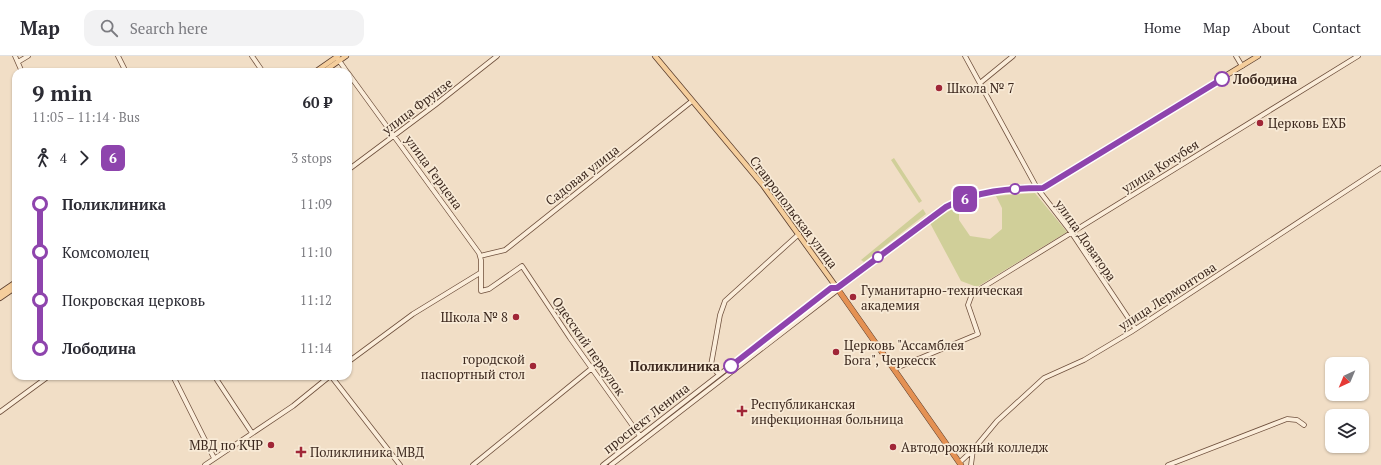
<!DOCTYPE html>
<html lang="en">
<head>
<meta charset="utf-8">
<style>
	:root { --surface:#fff; --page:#f2f2f3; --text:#2b2b33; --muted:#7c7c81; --line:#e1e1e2 }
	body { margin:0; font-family:"PT Serif",serif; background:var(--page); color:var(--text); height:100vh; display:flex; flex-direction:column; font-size:15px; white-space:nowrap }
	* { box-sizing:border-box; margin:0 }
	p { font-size:13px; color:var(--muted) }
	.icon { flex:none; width:22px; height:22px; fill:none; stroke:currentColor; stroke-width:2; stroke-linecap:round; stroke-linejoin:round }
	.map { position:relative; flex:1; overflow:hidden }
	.side { position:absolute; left:12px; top:12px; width:340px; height:312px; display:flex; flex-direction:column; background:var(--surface); border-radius:12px; box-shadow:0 1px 3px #0004 }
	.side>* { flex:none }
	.badge { padding:0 8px; border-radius:6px; font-size:14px; line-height:26px }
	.needle { width:26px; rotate:224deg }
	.buttons { position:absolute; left:1325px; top:301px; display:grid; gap:8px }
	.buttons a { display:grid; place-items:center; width:44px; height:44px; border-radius:8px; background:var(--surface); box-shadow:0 1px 3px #0004; font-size:20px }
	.map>.badge { position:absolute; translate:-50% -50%; box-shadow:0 0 0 2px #fff }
	.legs { display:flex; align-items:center; gap:6px; height:44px; padding:0 20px; font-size:13px }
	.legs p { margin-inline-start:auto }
	.summary { display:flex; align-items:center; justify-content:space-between; height:68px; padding:0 20px }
	h1 { font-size:22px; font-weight:700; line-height:30px }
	ul { padding:0 20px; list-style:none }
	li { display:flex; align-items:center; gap:14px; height:48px; font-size:15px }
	li i { display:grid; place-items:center; width:6px; height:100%; margin:0 5px; background:currentColor }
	li i::after { content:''; width:10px; height:10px; margin:-5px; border:3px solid; border-radius:50%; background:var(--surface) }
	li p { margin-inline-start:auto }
	li:first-child i { background:linear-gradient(#0000 50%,currentColor 0) }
	li:last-child i { background:linear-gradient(currentColor 50%,#0000 0) }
	header { display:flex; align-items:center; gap:24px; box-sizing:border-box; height:56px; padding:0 20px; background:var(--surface); border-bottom:1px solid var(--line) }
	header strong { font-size:19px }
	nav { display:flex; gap:22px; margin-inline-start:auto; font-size:14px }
	.search { width:280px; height:36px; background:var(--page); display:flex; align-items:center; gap:10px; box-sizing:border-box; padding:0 14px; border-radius:12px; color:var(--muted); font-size:15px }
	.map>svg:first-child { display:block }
	.green { fill:#d0cf99 }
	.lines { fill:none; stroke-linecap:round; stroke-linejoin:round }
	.secondary-casing { stroke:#6f503d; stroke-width:5.5 }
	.primary-casing { stroke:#5b3e2e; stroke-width:6 }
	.highway-casing { stroke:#5b3e2e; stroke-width:6 }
	.secondary { stroke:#fbedda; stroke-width:4 }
	.primary { stroke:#f5ce9c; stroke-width:4.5 }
	.highway { stroke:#e49153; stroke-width:5 }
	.line-1-casing { stroke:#fff; stroke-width:9 }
	.line-1 { stroke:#8e44ad; stroke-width:6 }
	.stop-1-dot { fill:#fff; stroke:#8e44ad; stroke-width:2 }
	.poi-dot { fill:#a02637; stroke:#f8ead6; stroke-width:1.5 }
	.labels { text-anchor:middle; stroke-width:3.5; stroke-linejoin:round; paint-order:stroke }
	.stop-label { font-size:13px; font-weight:bold; fill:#3d291f; stroke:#f8ead6; text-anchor:start }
	.poi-label { font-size:13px; fill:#3d291f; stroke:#f8ead6; text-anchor:start }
	.street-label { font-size:13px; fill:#3d291f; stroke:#f8ead6 }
</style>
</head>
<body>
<header>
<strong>Map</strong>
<div class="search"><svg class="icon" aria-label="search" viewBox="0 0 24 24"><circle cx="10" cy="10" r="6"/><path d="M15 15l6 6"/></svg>Search here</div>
<nav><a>Home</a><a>Map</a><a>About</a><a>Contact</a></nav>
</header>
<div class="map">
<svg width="1381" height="409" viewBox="0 0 1381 409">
	<rect width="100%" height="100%" fill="#f1dec6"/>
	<path class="green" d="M 894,102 L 922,145 L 919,147 L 891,104 Z
		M 1035,137 L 1067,176 L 977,231 L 961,225 L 930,167 L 959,149 L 959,164 L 970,180 L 990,183 L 1002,173 L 1002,152 L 996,140 Z
		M 923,153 L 926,158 L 864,206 L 861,204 Z"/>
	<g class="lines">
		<g class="secondary-casing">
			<path id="secondary" d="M 15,0 L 22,16
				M 118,0 L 126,16
				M 252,0 L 263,16
				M 965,0 L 1037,132 L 1071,176 L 1135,272
				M 1236,0 L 1242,10
				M 338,3 L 347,16
				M 18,6 L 28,0
				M 348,17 L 479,197 L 481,204 L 481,235 L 489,233 L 522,210 L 570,282 L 640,380
				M 980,27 L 1013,0
				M 348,114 L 435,49 L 497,0
				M 480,200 L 505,194 L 692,45
				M 348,306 L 413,258 L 480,217
				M 894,313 L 978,278 L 968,249 L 972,238 L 1358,0
				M 719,319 L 711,309 L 720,259 L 725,245 L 799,178
				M 173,320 L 214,402
				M 331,320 L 400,409
				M 217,324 L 252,377
				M 0,356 L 49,320
				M 960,406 L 973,394 L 997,365 L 1044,322 L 1084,304 L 1131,276 L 1381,112
				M 205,409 L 293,350 L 330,320
				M 473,409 L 592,312
				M 603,409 L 831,232 L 837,232
				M 611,409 L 835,236 L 837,232
				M 971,409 L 973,394
				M 1168,409 L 1287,363 L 1297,364 L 1304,369"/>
		</g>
		<g class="primary-casing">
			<path id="primary" d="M 655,0 L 762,128 L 837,232 L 935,159 L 953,147 L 990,136 L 1027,131 L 1043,131 L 1258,0
				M 315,16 L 338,0
				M 323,16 L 346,0
				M 0,237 L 16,226
				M 0,242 L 16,231"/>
		</g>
		<g class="highway-casing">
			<path id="highway" d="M 837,232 L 961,409"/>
		</g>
		<use href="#secondary" class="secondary"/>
		<use href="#primary" class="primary"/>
		<use href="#highway" class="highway"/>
	</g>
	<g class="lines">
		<g class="line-1-casing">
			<path id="line-1" d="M 731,310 L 831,232 L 837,232 L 946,151 C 976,135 1010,132 1043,132 L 1222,23"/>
		</g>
		<use href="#line-1" class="line-1"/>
	</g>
	<g class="stop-1-dot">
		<circle cx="1222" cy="23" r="7"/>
		<circle cx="1015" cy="133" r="5"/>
		<circle cx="878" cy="201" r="5"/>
		<circle cx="731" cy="310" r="7"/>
	</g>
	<g class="poi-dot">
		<circle cx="939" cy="32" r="4"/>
		<circle cx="1260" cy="67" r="4"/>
		<circle cx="853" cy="241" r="4"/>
		<circle cx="516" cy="261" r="4"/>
		<circle cx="836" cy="296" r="4"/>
		<circle cx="533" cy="310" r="4"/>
		<path d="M740 349h4v4h4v4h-4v4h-4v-4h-4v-4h4z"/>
		<circle cx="271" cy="389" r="4"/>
		<circle cx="893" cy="391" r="4"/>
		<path d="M299 390h4v4h4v4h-4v4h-4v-4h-4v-4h4z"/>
	</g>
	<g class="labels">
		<g class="stop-label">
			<text x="1233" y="28">Лободина</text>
			<text x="720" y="315" text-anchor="end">Поликлиника</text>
		</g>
		<g class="poi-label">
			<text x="947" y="37">Школа № 7</text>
			<text x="1268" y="72">Церковь ЕХБ</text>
			<text x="861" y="239">Гуманитарно-техническая<tspan x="861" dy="15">академия</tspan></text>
			<text x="508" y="266" text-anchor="end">Школа № 8</text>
			<text x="844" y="294">Церковь "Ассамблея<tspan x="844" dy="15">Бога", Черкесск</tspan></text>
			<text x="525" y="308" text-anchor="end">городской<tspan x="525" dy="15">паспортный стол</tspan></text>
			<text x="751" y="353">Республиканская<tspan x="751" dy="15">инфекционная больница</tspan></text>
			<text x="263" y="394" text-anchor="end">МВД по КЧР</text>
			<text x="901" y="396">Автодорожный колледж</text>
			<text x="310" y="401">Поликлиника МВД</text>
		</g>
		<g class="street-label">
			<text transform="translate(417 50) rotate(-37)" y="5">улица Фрунзе</text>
			<text transform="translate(1160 110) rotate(-32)" y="5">улица Кочубея</text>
			<text transform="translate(434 116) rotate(54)" y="5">улица Герцена</text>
			<text transform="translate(582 119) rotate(-38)" y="5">Садовая улица</text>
			<text transform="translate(794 156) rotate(53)" y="5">Ставропольская улица</text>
			<text transform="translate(1086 184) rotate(55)" y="5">улица Доватора</text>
			<text transform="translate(1167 240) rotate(-33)" y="5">улица Лермонтова</text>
			<text transform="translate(589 290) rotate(55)" y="5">Одесский переулок</text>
			<text transform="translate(646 362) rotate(-38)" y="5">проспект Ленина</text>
		</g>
	</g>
</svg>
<div class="buttons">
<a><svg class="needle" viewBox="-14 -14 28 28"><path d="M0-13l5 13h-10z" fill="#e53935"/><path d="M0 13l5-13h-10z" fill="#7c7c81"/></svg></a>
<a><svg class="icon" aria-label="layers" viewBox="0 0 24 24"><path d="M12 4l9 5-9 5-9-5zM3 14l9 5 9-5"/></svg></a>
</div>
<b class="badge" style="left:965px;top:143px;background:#8e44ad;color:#fff">6</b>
<section class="side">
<div class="summary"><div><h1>9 min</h1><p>11:05 – 11:14 · Bus</p></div><b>60 ₽</b></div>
<div class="legs"><svg class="icon" aria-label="walk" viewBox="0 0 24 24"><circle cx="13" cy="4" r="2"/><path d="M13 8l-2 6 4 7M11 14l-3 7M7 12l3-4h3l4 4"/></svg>4<svg class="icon" aria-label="forward" viewBox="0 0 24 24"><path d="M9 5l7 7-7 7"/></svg><b class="badge" style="background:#8e44ad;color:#fff">6</b><p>3 stops</p></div>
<ul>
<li><i style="color:#8e44ad"></i><b>Поликлиника</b><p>11:09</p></li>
<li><i style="color:#8e44ad"></i><span>Комсомолец</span><p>11:10</p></li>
<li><i style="color:#8e44ad"></i><span>Покровская церковь</span><p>11:12</p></li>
<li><i style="color:#8e44ad"></i><b>Лободина</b><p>11:14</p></li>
</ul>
</section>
</div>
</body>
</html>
